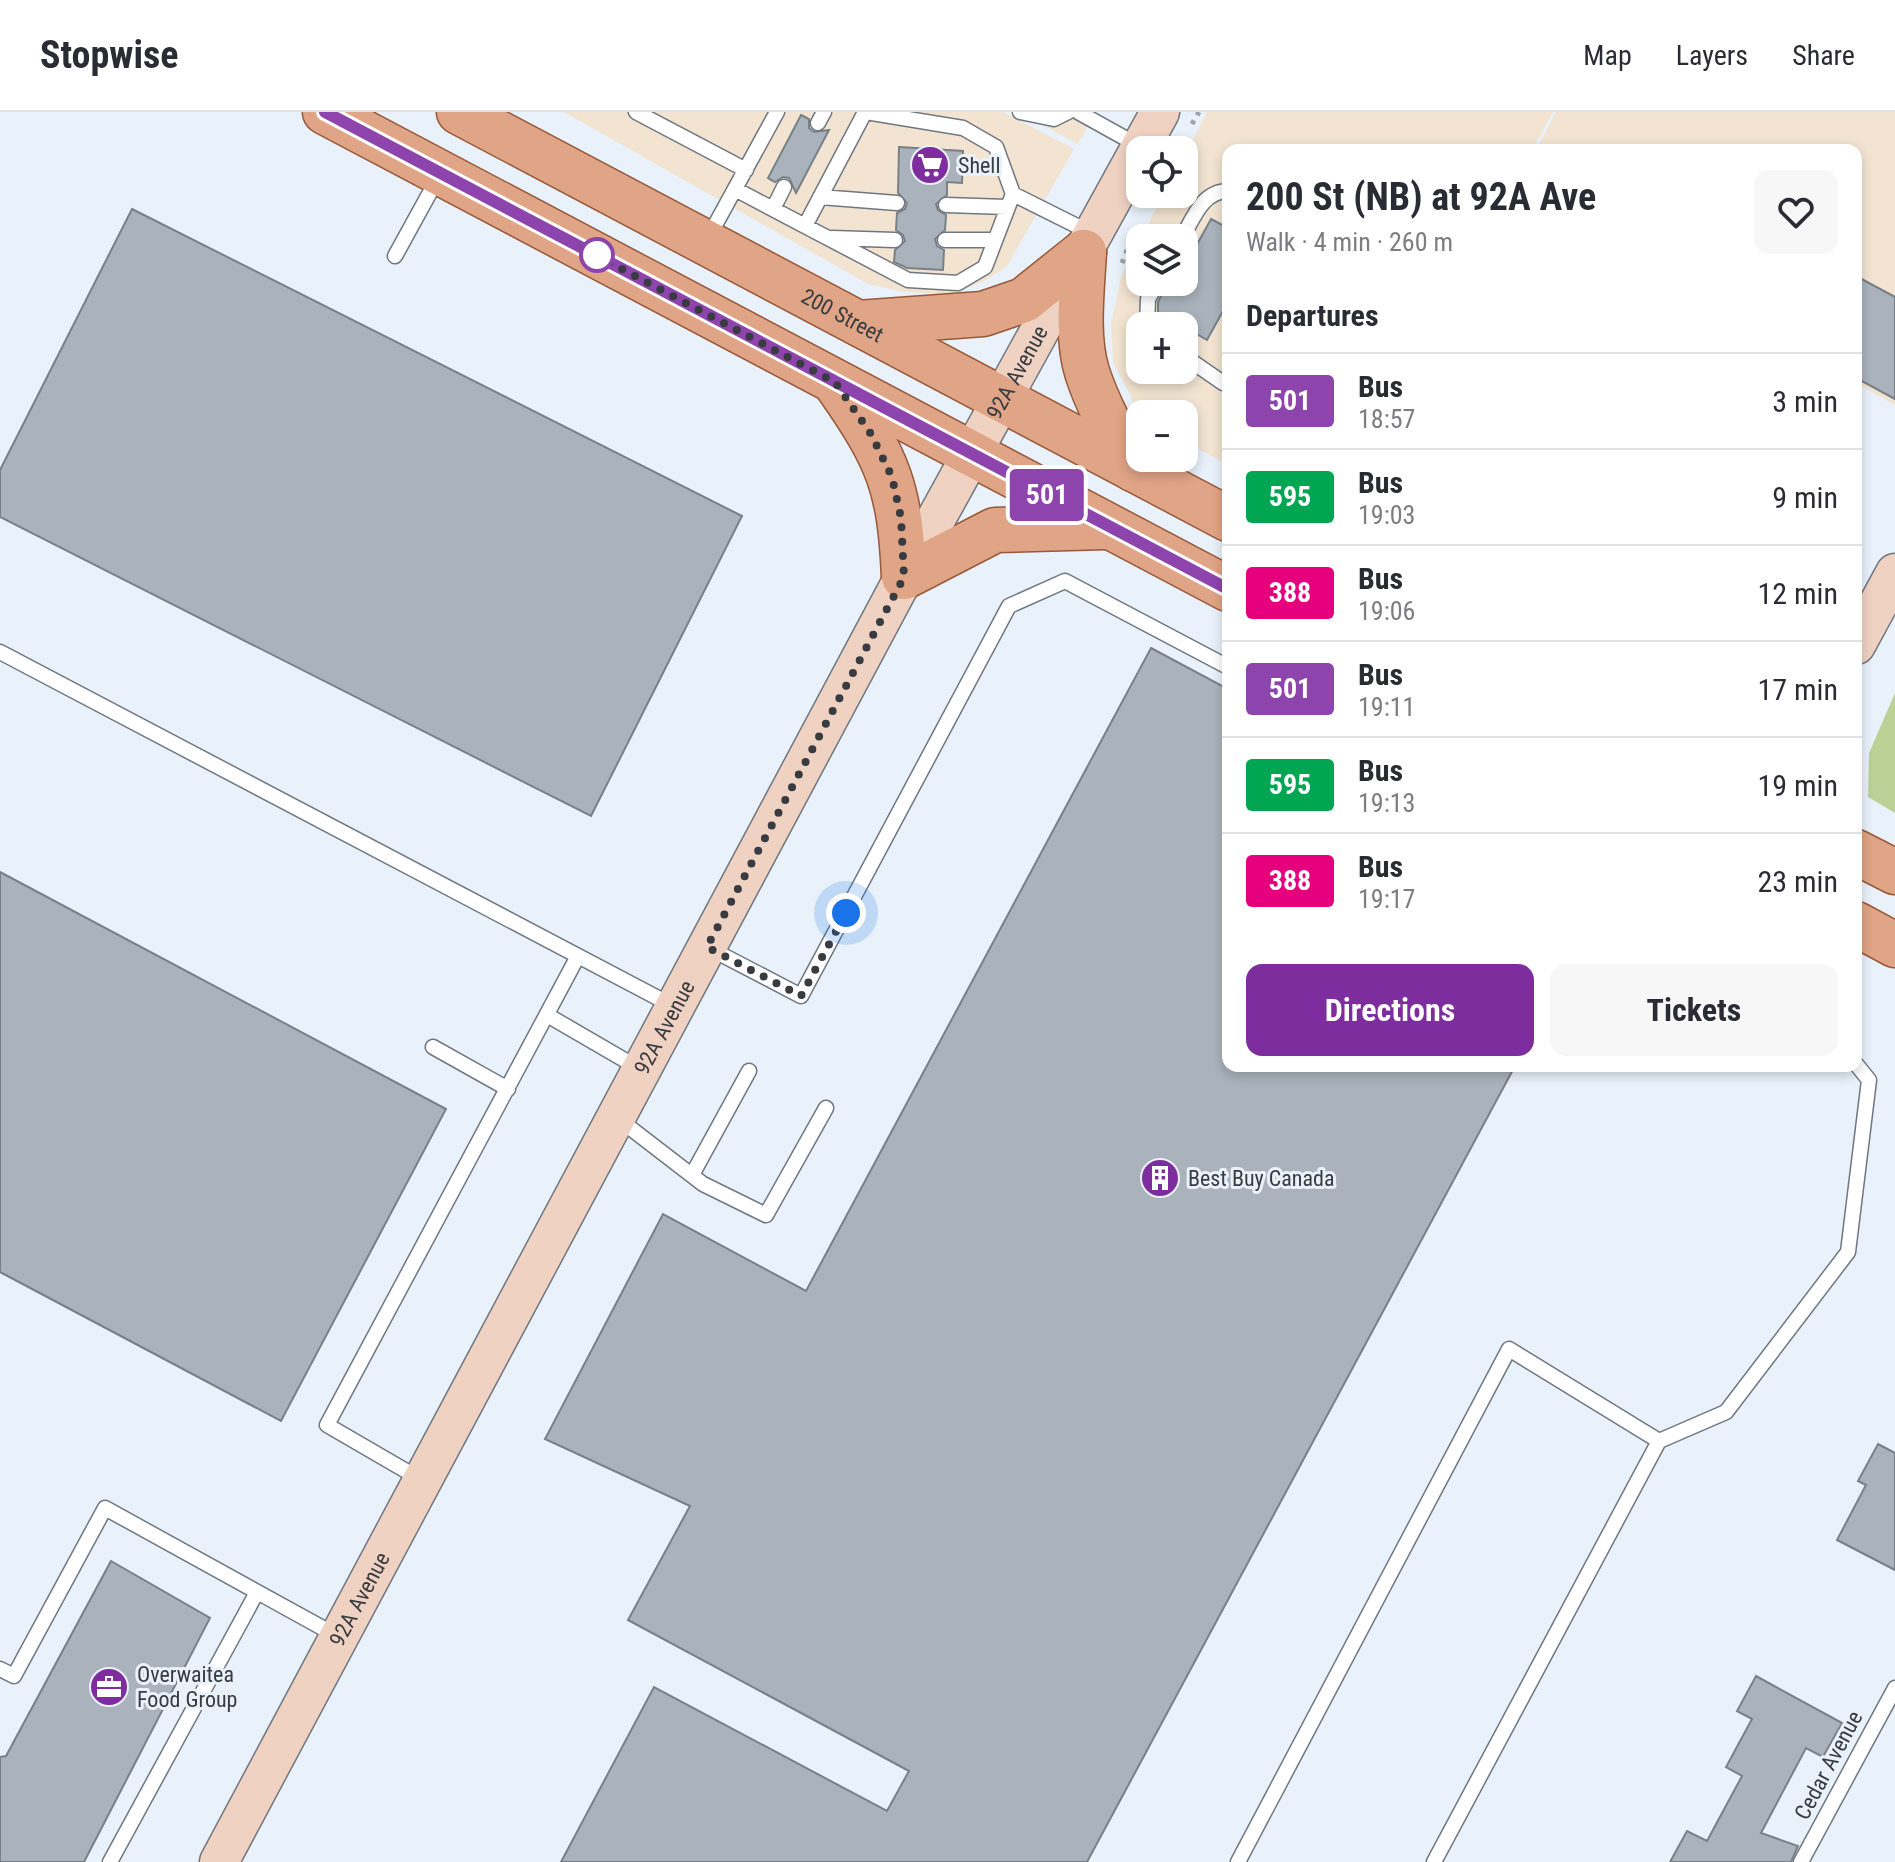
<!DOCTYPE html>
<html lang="en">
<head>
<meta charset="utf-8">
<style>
	:root { --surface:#fff; --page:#f7f7f7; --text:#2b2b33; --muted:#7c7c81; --line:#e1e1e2; --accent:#7d2d9d }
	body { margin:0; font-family:"Roboto Condensed",sans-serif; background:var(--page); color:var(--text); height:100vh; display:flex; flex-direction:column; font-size:30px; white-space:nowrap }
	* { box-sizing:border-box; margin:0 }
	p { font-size:26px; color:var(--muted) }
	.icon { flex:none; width:44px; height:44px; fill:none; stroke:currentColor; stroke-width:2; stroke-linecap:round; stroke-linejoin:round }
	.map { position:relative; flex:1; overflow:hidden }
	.sheet { position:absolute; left:1222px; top:32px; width:640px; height:928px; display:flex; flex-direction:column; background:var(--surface); border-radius:16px; box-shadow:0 4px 12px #0003 }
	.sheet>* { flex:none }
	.badge { padding:0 16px; border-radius:6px; font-size:28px; line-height:52px }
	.tools { position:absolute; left:1126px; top:24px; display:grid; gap:16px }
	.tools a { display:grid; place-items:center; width:72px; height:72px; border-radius:16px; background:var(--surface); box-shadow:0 4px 12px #0003; font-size:40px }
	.you { position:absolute; width:40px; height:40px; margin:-20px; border:6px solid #fff; border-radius:50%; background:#1a73e8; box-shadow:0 0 0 12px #1a73e833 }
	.map>.badge { position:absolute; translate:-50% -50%; box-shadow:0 0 0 4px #fff }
	h2 { padding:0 24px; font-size:30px; line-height:72px }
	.round { display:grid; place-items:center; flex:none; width:84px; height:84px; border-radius:16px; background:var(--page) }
	.overview { display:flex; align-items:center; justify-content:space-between; height:136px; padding:0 24px }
	h1 { font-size:38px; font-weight:700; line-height:60px }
	.primary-button { display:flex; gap:16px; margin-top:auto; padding:16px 24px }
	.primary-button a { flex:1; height:92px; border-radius:16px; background:var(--accent); color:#fff; font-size:32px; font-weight:700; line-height:92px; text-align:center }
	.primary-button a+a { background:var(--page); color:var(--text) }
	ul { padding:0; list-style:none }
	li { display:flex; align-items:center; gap:24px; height:96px; padding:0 24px; border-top:2px solid var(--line) }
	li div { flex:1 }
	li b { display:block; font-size:30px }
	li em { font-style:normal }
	li .badge { min-width:88px; font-weight:700; text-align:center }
	header { display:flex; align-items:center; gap:48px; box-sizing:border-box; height:112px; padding:0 40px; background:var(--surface); border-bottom:2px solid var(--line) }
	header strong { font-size:38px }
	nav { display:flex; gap:44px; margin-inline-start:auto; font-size:28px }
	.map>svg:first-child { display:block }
	.commercial { fill:#f2e4d1; fill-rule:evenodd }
	.green { fill:#bbd196 }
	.building { fill:#aab3bc; stroke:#788088; stroke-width:2 }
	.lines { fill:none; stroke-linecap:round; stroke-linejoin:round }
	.lane-casing { stroke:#707780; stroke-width:17 }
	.secondary-casing { stroke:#707780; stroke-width:41 }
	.primary-casing { stroke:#98593a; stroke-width:47 }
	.path { stroke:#9da4ab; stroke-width:5; stroke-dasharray:4 6; stroke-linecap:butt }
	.lane { stroke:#fff; stroke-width:14 }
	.secondary { stroke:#f0d2c3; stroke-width:38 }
	.primary { stroke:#e0a486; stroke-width:44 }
	.line-casing { stroke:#fff; stroke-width:18 }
	.line { stroke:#8e44ad; stroke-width:12 }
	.walk { stroke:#383c40; stroke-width:8; stroke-dasharray:0 14.4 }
	.stop-dot { fill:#fff; stroke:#8e44ad; stroke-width:4 }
	.labels { text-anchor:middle; stroke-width:6; stroke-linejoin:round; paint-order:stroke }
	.poi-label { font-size:22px; fill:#383c40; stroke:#e9f2fb; text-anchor:start }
	.street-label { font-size:22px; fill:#383c40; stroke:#e9f2fb }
</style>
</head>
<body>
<header>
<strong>Stopwise</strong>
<nav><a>Map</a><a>Layers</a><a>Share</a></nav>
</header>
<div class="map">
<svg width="1895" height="1750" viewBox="0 0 1895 1750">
	<rect width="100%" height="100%" fill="#e9f2fb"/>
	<path class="commercial" d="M 564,0 L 1003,0 L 1074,37 L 1007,154 L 983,170 L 951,182 L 904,180 L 868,172 Z
		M 1019,0 L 1095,0 L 1078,32 Z
		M 1207,0 L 1553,0 L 1532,38 L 1228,38 L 1228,353 L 1184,329 L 1184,302 L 1143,302 L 1137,297 L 1113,250 L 1111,213 L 1121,165 L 1140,127 L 1140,170 L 1184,170 L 1184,126 L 1141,126 L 1164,82 L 1184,82 L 1184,44 ZM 1140,214 L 1184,214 L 1184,258 L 1140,258 Z
		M 1556,0 L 1895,0 L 1895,293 L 1856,271 L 1856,38 L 1536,38 Z"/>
	<path class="green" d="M 1895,581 L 1895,701 L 1868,685 L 1869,641 Z"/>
	<path class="building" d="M 801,3 L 809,7 L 809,16 L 814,20 L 829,18 L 796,81 L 789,66 L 783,65 L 775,70 L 768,66 Z
		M 899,35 L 963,39 L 962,71 L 947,70 L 947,83 L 936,92 L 938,98 L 946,103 L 945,118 L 935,127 L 937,134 L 944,138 L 943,158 L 907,156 L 894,150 L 895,138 L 905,129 L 903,123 L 896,118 L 897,101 L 905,97 L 907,91 L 898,81 Z
		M 132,97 L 742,404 L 591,704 L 0,405 L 0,358 Z
		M 1211,107 L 1228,116 L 1228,190 L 1207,228 L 1158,200 L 1158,190 L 1168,170 L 1184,170 L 1184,156 Z
		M 1856,164 L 1895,185 L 1895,287 L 1856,266 Z
		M 1151,536 L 1228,577 L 1228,954 L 1515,954 L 1087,1750 L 561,1750 L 654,1575 L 887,1699 L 909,1659 L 628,1508 L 690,1394 L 545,1327 L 663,1102 L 806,1179 Z
		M 0,760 L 446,997 L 281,1309 L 0,1160 Z
		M 1878,1332 L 1895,1341 L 1895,1458 L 1837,1428 L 1866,1373 L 1858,1369 Z
		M 111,1449 L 210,1506 L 84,1750 L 0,1750 L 0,1645 L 6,1644 Z
		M 1756,1564 L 1842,1611 L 1823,1645 L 1806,1636 L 1761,1721 L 1798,1734 L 1791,1750 L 1670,1750 L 1687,1719 L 1707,1729 L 1742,1664 L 1726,1655 L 1752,1607 L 1737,1599 Z"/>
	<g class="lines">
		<g class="lane-casing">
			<path id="lane" d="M 636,0 L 746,58
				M 866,0 L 963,16 L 996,35 L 1013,82 L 1093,122
				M 1020,0 L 1054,7 L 1068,0
				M 1078,0 L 1141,35
				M 818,11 L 824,0
				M 735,77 L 805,114 L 865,0
				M 820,85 L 897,91
				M 946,93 L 1007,95
				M 773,97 L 784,75
				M 805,114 L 908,168 L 958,171 L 985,155 L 1013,82
				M 708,126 L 777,0
				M 832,126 L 895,128
				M 1182,126 C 1193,107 1202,79 1228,79
				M 945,128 L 995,128
				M 395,144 L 439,64
				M 1147,214 L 1148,187 L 1158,170
				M 1184,244 L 1223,271
				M 0,540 L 675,895
				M 707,835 L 801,884 L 1009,494 L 1065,469 L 1228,555
				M 547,903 L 640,957
				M 433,935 L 508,977
				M 616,1005 L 703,1072 L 766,1103 L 826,996
				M 692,1063 L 749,959
				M 420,1367 L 327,1313 L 578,844
				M 0,1557 L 14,1564 L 105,1396 L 339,1525
				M 110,1750 L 256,1482
				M 1238,1750 L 1509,1237 L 1659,1329
				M 1434,1750 L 1659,1329 L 1726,1300 L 1848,1140 L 1869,968 L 1856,952
				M 1801,1750 L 1895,1576"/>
		</g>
		<g class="secondary-casing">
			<g id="secondary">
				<path d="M 1856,533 L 1895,461"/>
				<path id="s1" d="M 219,1750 L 904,465 L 1160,0"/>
			</g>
		</g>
		<g class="primary-casing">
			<g id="primary">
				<path d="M 325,0 L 1228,477"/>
				<path id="s2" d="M 459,0 L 1228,407"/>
				<path d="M 1084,140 C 1082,178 1076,224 1087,260 C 1098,294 1116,326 1133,357"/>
				<path d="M 858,211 L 983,202 L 1024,188 L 1084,140"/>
				<path d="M 838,275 C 889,348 900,376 904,465 L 995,418 L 1105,415"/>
				<path d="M 1856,740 L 1895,760"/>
				<path d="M 1856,812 L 1895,833"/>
			</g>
		</g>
		<path class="path" d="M 1192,12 L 1199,0
			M 1122,151 L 1133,123"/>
		<use href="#lane" class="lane"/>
		<use href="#secondary" class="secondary"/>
		<use href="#primary" class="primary"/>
	</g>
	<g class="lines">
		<g class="line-casing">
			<path id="line" d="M 325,0 L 1228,477"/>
		</g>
		<use href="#line" class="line"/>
		<path class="walk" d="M 597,143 L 584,137 L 835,270 L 871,322 L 892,365 L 901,406 L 904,465 L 707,835 L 801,884 L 846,801"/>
	</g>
	<defs>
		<g id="supermarket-disc" transform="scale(2)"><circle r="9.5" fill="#7d2d9d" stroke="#e9f2fb"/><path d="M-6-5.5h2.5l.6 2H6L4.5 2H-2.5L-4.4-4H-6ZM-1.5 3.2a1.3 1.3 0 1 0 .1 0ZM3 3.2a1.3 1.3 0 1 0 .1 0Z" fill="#fff"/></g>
		<g id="building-disc" transform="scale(2)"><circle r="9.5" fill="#7d2d9d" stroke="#e9f2fb"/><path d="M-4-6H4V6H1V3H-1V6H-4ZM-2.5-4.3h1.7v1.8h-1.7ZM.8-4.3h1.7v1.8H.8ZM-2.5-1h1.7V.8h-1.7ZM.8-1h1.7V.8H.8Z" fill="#fff"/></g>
		<g id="office-disc" transform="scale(2)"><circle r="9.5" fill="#7d2d9d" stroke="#e9f2fb"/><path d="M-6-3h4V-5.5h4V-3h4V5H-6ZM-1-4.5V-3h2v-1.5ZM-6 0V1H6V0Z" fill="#fff"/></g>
	</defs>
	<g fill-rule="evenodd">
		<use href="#supermarket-disc" x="930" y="53"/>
		<use href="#building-disc" x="1160" y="1066"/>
		<use href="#office-disc" x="109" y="1575"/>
	</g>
	<circle class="stop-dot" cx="597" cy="143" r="16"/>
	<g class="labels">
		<g class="poi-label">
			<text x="958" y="61">Shell</text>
			<text x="1188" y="1074">Best Buy Canada</text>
			<text x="137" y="1570">Overwaitea<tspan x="137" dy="25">Food Group</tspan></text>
		</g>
		<g class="street-label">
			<text dy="8" stroke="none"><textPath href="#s2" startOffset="434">200 Street</textPath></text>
			<text dy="8" stroke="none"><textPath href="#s1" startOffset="1690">92A Avenue</textPath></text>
			<text dy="8" stroke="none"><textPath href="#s1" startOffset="946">92A Avenue</textPath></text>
			<text dy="8" stroke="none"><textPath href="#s1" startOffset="298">92A Avenue</textPath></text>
			<text transform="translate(1828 1653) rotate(-62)" y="8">Cedar Avenue</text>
		</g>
	</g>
</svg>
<div class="tools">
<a><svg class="icon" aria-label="locate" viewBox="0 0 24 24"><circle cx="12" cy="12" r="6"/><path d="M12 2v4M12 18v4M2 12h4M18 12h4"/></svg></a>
<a><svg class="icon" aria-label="layers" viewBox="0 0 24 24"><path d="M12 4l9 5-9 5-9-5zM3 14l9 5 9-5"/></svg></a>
<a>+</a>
<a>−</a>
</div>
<div class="you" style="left:846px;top:801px"></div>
<b class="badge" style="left:1047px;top:383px;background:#8e44ad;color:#fff">501</b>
<section class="sheet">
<div class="overview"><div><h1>200 St (NB) at 92A Ave</h1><p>Walk · 4 min · 260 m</p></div><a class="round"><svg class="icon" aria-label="heart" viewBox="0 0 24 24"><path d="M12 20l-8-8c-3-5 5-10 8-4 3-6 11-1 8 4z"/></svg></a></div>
<h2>Departures</h2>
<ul>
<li><span class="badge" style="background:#8e44ad;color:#fff">501</span><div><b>Bus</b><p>18:57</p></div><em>3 min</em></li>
<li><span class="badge" style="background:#00a651;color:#fff">595</span><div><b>Bus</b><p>19:03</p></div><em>9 min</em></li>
<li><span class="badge" style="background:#e6007e;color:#fff">388</span><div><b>Bus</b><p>19:06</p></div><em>12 min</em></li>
<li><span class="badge" style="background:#8e44ad;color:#fff">501</span><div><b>Bus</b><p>19:11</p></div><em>17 min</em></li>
<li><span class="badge" style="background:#00a651;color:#fff">595</span><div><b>Bus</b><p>19:13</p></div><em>19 min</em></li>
<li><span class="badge" style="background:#e6007e;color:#fff">388</span><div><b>Bus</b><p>19:17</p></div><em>23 min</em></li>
</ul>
<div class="primary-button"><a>Directions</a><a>Tickets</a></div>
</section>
</div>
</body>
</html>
